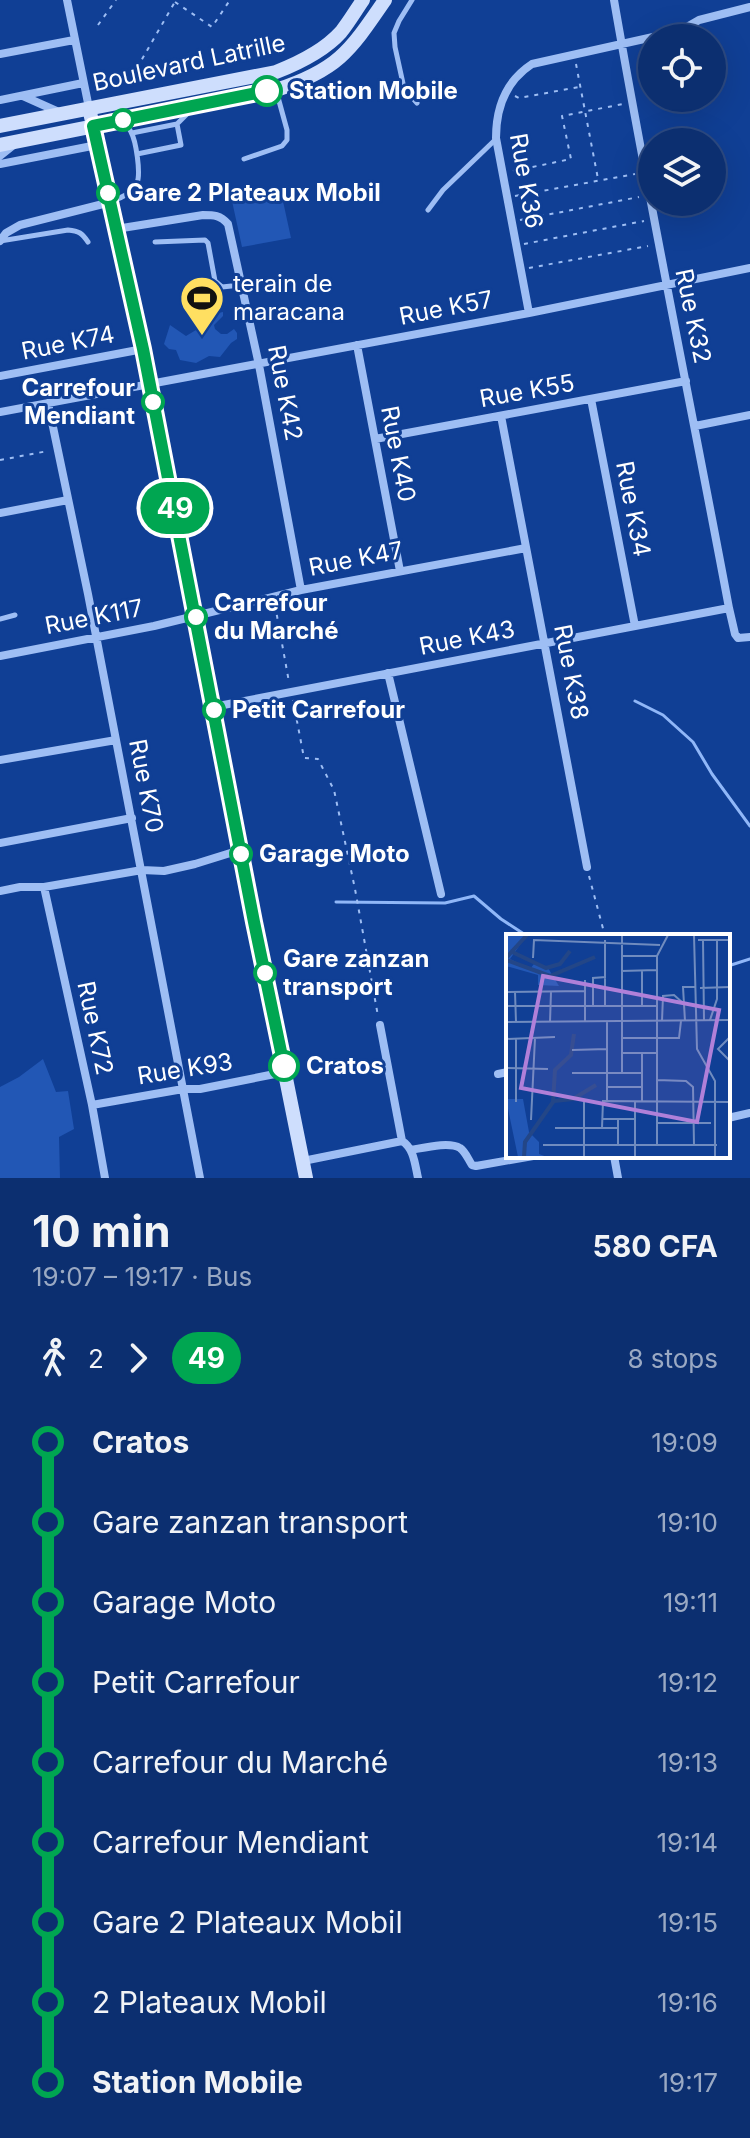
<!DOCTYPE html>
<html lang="en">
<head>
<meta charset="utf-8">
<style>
	:root { --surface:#0c2f70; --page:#153775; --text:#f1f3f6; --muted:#9aa9c3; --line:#2c4a83 }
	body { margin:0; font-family:Inter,sans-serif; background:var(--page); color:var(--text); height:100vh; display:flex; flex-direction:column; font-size:30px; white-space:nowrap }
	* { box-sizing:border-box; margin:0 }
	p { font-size:26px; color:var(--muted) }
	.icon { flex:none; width:44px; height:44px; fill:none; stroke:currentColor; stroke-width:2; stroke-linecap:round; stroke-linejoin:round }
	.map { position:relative; height:1178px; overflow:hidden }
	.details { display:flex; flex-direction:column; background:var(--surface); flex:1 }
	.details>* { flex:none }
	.badge { padding:0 16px; border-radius:26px; font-size:28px; line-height:52px }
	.fabs { position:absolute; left:638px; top:24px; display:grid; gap:16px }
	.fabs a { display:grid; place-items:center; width:88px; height:88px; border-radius:50%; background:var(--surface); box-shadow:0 8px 32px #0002,0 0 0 2px var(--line); font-size:40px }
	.map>.badge { position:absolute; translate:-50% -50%; box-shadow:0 0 0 4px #fff }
	.legs { display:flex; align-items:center; gap:12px; height:88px; padding:0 32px; font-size:26px }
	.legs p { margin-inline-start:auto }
	.head { display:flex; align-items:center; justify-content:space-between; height:136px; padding:0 32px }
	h1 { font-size:44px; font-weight:700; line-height:60px }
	ul { padding:0 32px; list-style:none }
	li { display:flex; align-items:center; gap:28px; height:80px; font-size:30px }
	li i { display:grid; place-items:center; width:12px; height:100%; margin:0 10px; background:currentColor }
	li i::after { content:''; width:20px; height:20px; margin:-10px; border:6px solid; border-radius:50%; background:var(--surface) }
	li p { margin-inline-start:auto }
	li:first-child i { background:linear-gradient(#0000 50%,currentColor 0) }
	li:last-child i { background:linear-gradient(currentColor 50%,#0000 0) }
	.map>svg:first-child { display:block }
	.green { fill:#2257b5 }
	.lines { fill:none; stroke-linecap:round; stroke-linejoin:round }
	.stream { stroke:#90b7f8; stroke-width:3 }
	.path { stroke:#9ebef4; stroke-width:2; stroke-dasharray:4 6; stroke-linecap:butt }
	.lane { stroke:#9ebef4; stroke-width:5 }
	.street { stroke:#9ebef4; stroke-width:8 }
	.secondary { stroke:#cedefd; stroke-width:14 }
	.line-1-casing { stroke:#fff; stroke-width:18 }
	.line-1 { stroke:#00a651; stroke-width:12 }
	.stop-1-dot { fill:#fff; stroke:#00a651; stroke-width:4 }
	.labels { text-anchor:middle; stroke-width:6; stroke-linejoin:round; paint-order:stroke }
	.street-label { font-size:24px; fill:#fff; stroke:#103f95 }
	.stop-label { font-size:24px; font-weight:bold; fill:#fff; stroke:#103f95; text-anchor:start }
	.poi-label { font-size:24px; fill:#fff; stroke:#103f95; text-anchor:start }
	.inset-river { fill:none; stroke:#234687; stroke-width:4 }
	.inset-road { fill:none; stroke:#708cbf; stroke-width:2 }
	.view { fill:#b080d9; fill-opacity:0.15; stroke:#b080d9; stroke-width:4 }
	.inset-edge { fill:none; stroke:#fff; stroke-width:4 }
</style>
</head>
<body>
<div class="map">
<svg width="750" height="1178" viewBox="0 0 750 1178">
	<rect width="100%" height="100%" fill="#103f95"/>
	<path class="green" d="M 281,192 L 291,238 L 242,247 L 232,201 Z
		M 223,312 L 223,316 L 214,325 L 215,329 L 221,334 L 227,334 L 234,329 L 237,333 L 237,339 L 231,343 L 220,357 L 209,356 L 196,363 L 180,360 L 176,350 L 169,349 L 164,344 L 170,325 L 186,336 L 196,330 L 197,323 C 207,320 212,313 223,312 Z
		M 43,1059 L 56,1092 L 68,1091 L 74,1129 L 59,1137 L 60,1178 L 0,1178 L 0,1087 L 19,1077 Z"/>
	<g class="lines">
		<path class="stream" d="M 635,701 L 663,715 L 693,742 L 712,774 L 750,826
			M 336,902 L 445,903 L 474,896 L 501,919 L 527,936
			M 728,966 L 750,959"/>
		<path class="path" d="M 175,2 L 212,27 L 230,0
			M 98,25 L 116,0
			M 576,64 L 598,179
			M 137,68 L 176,0
			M 515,96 L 519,98 L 579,87
			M 513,171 L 571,159 L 562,116 L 623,104
			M 515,196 L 635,174
			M 520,220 L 639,197
			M 524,244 L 644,221
			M 529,268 L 648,246
			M 0,460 L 48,451
			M 275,605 L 289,682
			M 293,700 L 304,758 L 318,759 L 334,790 L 355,889 L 378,1016
			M 589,876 L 605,936"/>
		<path class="lane" d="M 412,0 L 399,21 L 394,33 L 395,47 L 404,88 L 417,103
			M 132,133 L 177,124 L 189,112
			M 137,154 L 181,145 L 177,124
			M 244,159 L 282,146 L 287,140 L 287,130 L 276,90
			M 112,201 C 121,198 133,193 137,183 C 141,173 136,141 131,132 C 128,126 127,126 122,123
			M 428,210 L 443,190 L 496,139
			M 0,241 L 68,230 C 79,231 82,233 88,242
			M 155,242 L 205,240 L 208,243 L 215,281 L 222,287 L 241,285
			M 0,619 L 15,615"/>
		<path class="street" d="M 67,0 L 89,108
			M 614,0 C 649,203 691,405 729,608 L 735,634 L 738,638 L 750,637
			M 0,54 L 74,40
			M 23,96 L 61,113
			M 0,100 L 83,83
			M 0,156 L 15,144
			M 0,164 L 97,145
			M 116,229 L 203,215 C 214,215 220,215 228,224 L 259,365 L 301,590
			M 0,241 L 6,233 L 20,225 L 111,202
			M 529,313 L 496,138 C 496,108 506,81 532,64 L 680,31 L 699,20 L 750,7
			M 357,345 L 400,571
			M 0,376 L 143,349
			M 591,399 L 635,626
			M 48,403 L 88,594 L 200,1178
			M 0,412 L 529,313 L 750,268
			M 501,416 L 587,867
			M 695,426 L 750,415
			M 375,439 L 686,381
			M 0,513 L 68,500
			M 0,656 L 154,626 L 301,590 L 526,548
			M 388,673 L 441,894
			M 213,707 L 729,608
			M 0,760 L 116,740
			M 0,843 L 132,818
			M 44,887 L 92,1105 L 105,1178
			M 0,891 L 20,887 L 44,887 L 142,870 L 164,871 L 195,864 L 240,850
			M 380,1025 L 402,1141 C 414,1148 415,1165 418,1178
			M 498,1074 L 508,1072
			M 92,1105 L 183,1089 L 200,1089 L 285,1072
			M 728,1118 L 750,1113
			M 411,1150 C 423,1148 449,1141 460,1148 C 465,1151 468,1159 472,1165 L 476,1166 L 533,1156
			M 614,1156 L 618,1178
			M 303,1161 L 402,1141"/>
		<path class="secondary" d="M 89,108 L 143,349 L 240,850 L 306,1178
			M 0,126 L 276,72 C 299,63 324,51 341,32 C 349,22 356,10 363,0
			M 0,145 L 276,90 C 338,70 350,51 385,0"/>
	</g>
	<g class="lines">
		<g class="line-1-casing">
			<path id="line-1" d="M 267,91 L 93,126 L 143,349 L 254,922 L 284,1066"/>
		</g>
		<use href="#line-1" class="line-1"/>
	</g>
	<defs>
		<g id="stadium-pin" transform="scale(2.3)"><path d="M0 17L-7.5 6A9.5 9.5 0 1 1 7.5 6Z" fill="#ffdf61" stroke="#103f95"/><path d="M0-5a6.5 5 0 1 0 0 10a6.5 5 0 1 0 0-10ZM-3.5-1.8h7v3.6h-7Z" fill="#111"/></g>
	</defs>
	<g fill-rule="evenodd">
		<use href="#stadium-pin" x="202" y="298"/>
	</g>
	<g class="stop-1-dot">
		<circle cx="267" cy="91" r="14"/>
		<circle cx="123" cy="120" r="10"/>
		<circle cx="108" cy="193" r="10"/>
		<circle cx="153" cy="402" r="10"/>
		<circle cx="196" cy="617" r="10"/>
		<circle cx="214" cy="710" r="10"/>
		<circle cx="241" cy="854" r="10"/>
		<circle cx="265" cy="973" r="10"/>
		<circle cx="284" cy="1066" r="14"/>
	</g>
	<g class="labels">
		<g class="street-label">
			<text transform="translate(189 63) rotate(-12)" y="8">Boulevard Latrille</text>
			<text transform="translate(526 181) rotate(80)" y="8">Rue K36</text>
			<text transform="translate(446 308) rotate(-11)" y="8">Rue K57</text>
			<text transform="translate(693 316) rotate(78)" y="8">Rue K32</text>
			<text transform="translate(68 343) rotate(-11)" y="8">Rue K74</text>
			<text transform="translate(527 391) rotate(-10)" y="8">Rue K55</text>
			<text transform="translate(285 393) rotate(79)" y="8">Rue K42</text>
			<text transform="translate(398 454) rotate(79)" y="8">Rue K40</text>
			<text transform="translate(633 509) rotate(79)" y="8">Rue K34</text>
			<text transform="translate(356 559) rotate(-11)" y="8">Rue K47</text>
			<text transform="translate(94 617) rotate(-11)" y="8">Rue K117</text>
			<text transform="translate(467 638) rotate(-11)" y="8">Rue K43</text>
			<text transform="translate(571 672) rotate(79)" y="8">Rue K38</text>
			<text transform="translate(146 786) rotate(79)" y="8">Rue K70</text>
			<text transform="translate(95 1028) rotate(78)" y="8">Rue K72</text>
			<text transform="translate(185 1069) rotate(-9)" y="8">Rue K93</text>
		</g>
		<g class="stop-label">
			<text x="289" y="99">Station Mobile</text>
			<text x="126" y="201">Gare 2 Plateaux Mobil</text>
			<text x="135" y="396" text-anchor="end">Carrefour<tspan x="135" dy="28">Mendiant</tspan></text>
			<text x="214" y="611">Carrefour<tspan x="214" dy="28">du Marché</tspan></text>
			<text x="232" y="718">Petit Carrefour</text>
			<text x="259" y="862">Garage Moto</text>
			<text x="283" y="967">Gare zanzan<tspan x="283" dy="28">transport</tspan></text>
			<text x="306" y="1074">Cratos</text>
		</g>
		<g class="poi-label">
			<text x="233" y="292">terain de<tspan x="233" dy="28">maracana</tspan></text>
		</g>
	</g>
	<g transform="translate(506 934)">
		<rect width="224" height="224" fill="#103f95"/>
		<path d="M 0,1 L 21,1 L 4,25 L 24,35 L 28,30 L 42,34 L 53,52 L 32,51 L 32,41 L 0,32 ZM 0,165 L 17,165 L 23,198 L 33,208 L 33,220 L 41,223 L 12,223 Z" fill="#2257b5"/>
		<path class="inset-river" d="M 4,17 L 40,34 L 54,30 L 64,17M 0,24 L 21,1M 0,26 L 44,42 L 89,23M 48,167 L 67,165 L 90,151M 18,223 L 19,208 L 47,168 L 49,136 L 65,121 L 68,100"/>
		<path class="inset-road" d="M 188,1 L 191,115 L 209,147 L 209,223M 192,6 L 224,6M 197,6 L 198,86M 115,22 L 151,22M 27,24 L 28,6 L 154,11M 115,37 L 151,36M 194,54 L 224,53M 0,58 L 79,57M 9,58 L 10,88M 136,71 L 136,36M 0,72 L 151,72M 87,72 L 87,44 L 100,43M 99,72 L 99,6M 204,86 L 211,65 L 211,6M 79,87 L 79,46M 156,87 L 157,62 L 168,61 L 177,69M 179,87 L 177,53 L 190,53M 0,88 L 224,86M 44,88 L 45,58M 224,103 L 212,115 L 224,127M 116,104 L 173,104 L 175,87M 0,105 L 49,103M 66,116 L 101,115M 116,119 L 151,119M 0,134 L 42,135M 66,139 L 136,139M 116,139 L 116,1M 151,146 L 180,147 L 187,153 L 188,211M 101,153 L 136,153M 101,167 L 101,88M 136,167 L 136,119M 10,168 L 10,105M 78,168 L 78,223M 129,168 L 129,223M 96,185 L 129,185M 25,186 L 29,104M 151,189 L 205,189M 49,194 L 112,194M 96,194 L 97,167 L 224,168M 37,211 L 211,211M 112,211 L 112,185M 151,212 L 151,22 L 162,1"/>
		<path class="view" d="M 37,42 L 213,76 L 191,188 L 15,154 Z"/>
		<rect width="224" height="224" class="inset-edge"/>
	</g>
</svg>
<div class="fabs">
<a><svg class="icon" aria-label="locate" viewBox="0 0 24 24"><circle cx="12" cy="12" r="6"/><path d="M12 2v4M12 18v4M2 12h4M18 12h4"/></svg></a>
<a><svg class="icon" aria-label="layers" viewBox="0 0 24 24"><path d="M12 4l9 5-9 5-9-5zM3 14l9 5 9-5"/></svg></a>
</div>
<b class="badge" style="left:175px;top:508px;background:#00a651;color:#fff">49</b>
</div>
<section class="details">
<div class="head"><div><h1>10 min</h1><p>19:07 – 19:17 · Bus</p></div><b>580 CFA</b></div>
<div class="legs"><svg class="icon" aria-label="walk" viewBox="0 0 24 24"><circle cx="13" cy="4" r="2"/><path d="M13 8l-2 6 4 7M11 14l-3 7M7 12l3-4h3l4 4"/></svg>2<svg class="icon" aria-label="forward" viewBox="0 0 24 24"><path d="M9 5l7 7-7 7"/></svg><b class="badge" style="background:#00a651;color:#fff">49</b><p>8 stops</p></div>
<ul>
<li><i style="color:#00a651"></i><b>Cratos</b><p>19:09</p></li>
<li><i style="color:#00a651"></i><span>Gare zanzan transport</span><p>19:10</p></li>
<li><i style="color:#00a651"></i><span>Garage Moto</span><p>19:11</p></li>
<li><i style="color:#00a651"></i><span>Petit Carrefour</span><p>19:12</p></li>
<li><i style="color:#00a651"></i><span>Carrefour du Marché</span><p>19:13</p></li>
<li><i style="color:#00a651"></i><span>Carrefour Mendiant</span><p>19:14</p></li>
<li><i style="color:#00a651"></i><span>Gare 2 Plateaux Mobil</span><p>19:15</p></li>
<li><i style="color:#00a651"></i><span>2 Plateaux Mobil</span><p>19:16</p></li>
<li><i style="color:#00a651"></i><b>Station Mobile</b><p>19:17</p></li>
</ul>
</section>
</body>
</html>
